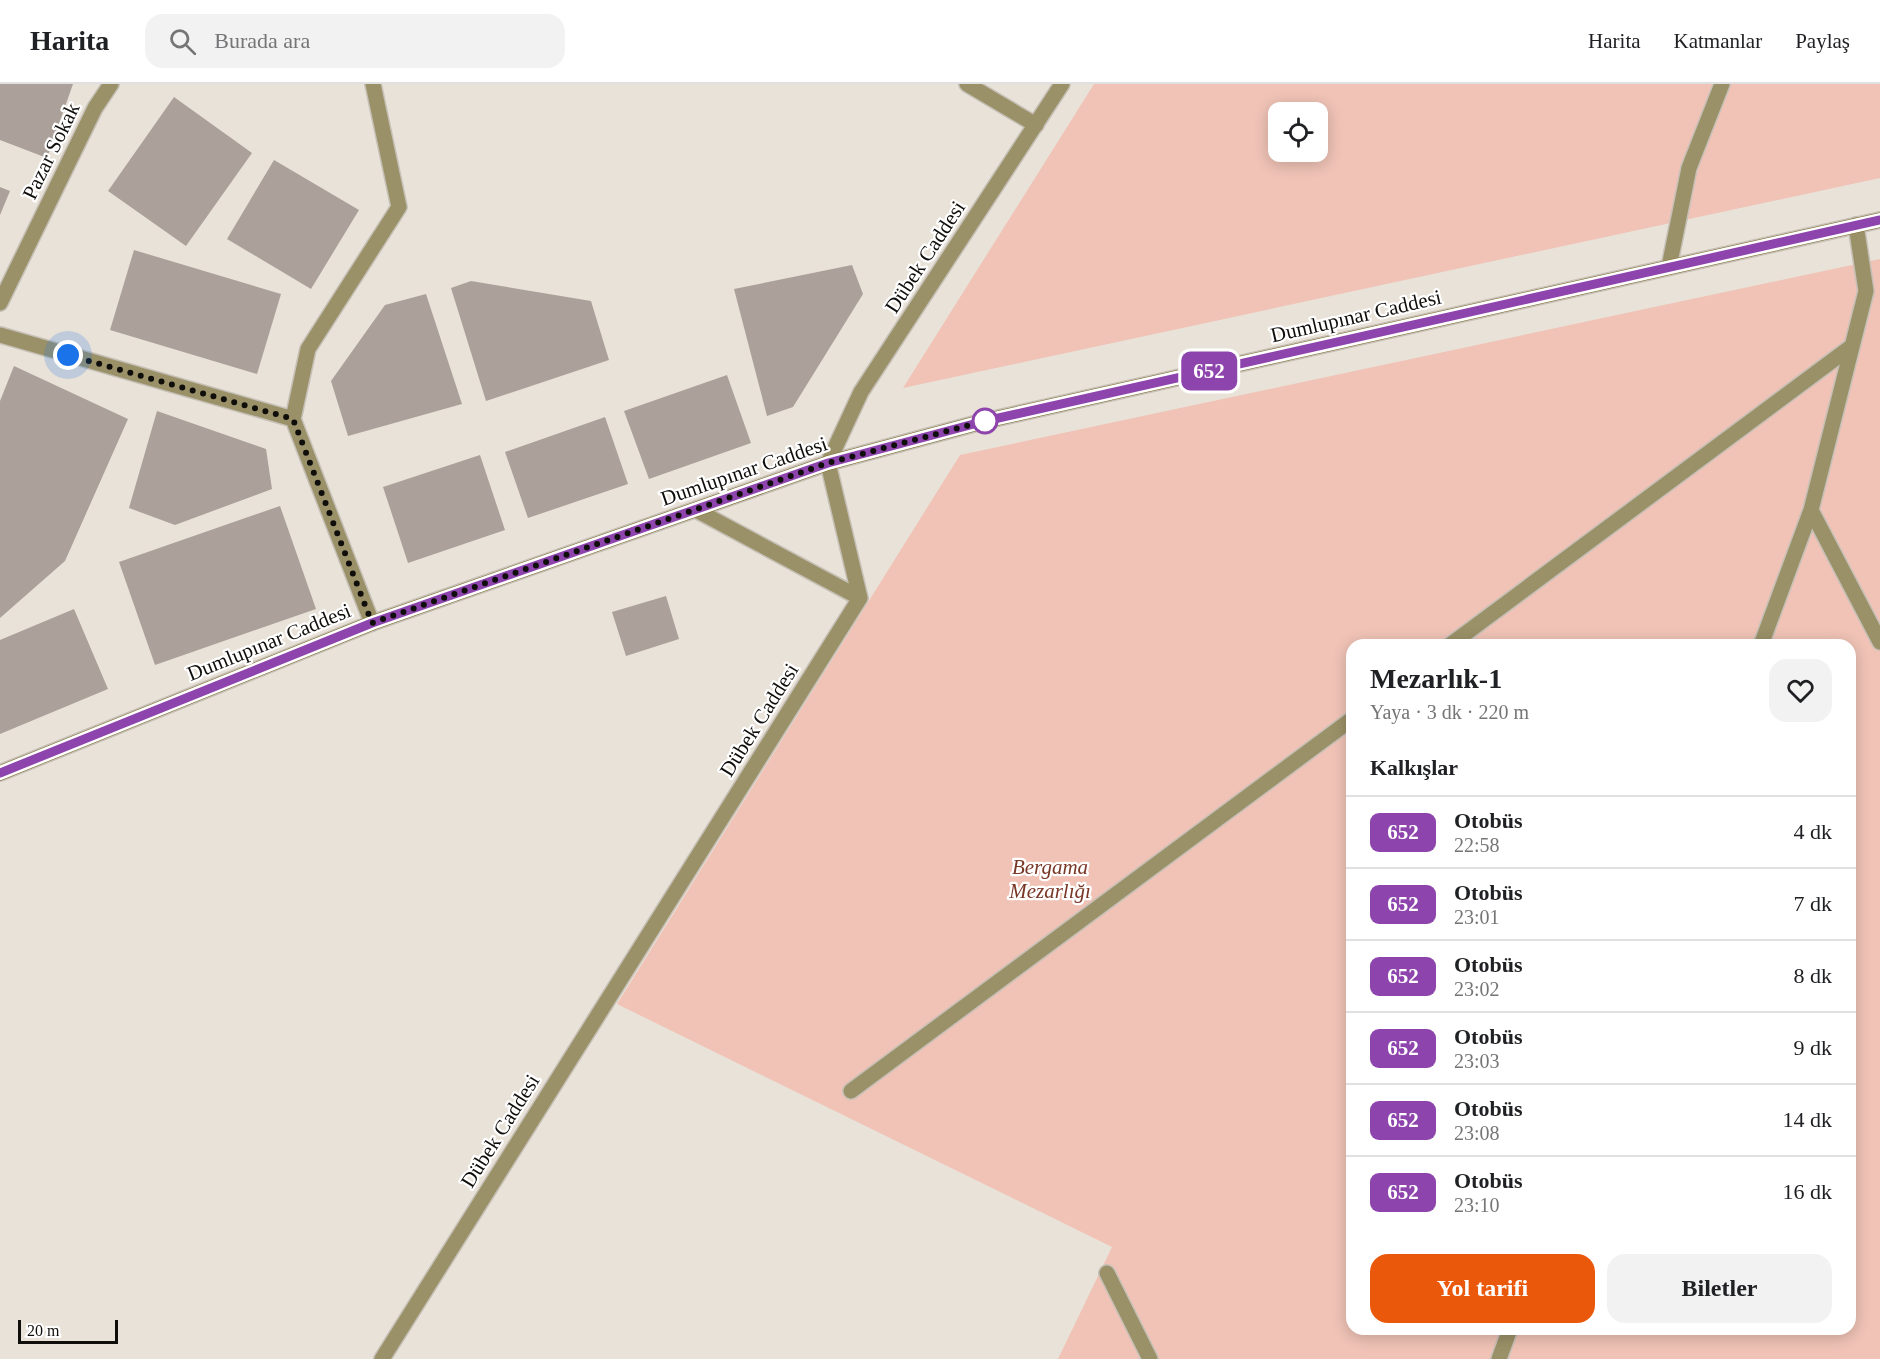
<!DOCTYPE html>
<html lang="tr">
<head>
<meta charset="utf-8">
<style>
	:root { --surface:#fff; --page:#f2f2f2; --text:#202124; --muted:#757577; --line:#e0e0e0; --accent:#ea580c }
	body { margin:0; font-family:"Times New Roman",serif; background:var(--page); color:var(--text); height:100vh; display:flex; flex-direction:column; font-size:22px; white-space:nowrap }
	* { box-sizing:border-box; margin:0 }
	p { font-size:20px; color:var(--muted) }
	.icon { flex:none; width:33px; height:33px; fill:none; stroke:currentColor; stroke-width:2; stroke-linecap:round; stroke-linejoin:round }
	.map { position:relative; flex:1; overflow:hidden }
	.drawer { position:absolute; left:1346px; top:555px; width:510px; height:696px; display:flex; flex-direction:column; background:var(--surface); border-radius:18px; box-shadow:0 3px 15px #0003 }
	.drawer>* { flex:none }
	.badge { padding:0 12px; border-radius:9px; font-size:21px; line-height:39px }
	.tools { position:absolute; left:1268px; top:18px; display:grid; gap:12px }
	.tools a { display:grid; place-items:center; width:60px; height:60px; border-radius:12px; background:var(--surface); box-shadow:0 3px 15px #0003; font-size:30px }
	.scale { position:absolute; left:18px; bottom:15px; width:100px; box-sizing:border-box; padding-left:6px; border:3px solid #100e0b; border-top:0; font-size:16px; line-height:21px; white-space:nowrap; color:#100e0b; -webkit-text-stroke:4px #fff; paint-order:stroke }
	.you { position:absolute; width:30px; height:30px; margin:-15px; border:4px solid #fff; border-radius:50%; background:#1a73e8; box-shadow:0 0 0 9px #1a73e833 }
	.map>.badge { position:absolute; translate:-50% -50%; box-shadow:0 0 0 3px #fff }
	h2 { padding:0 24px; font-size:22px; line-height:54px }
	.round { display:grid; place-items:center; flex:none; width:63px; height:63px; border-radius:18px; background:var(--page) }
	.overview { display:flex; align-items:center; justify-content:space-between; height:102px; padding:0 24px }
	h1 { font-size:28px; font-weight:600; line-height:45px }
	.cta { display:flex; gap:12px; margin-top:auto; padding:12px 24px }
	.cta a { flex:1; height:69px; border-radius:18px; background:var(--accent); color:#fff; font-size:24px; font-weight:600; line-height:69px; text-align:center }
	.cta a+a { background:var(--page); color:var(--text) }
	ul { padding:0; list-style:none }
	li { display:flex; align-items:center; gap:18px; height:72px; padding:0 24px; border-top:2px solid var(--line) }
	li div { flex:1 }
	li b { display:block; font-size:22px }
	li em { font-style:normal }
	li .badge { min-width:66px; font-weight:700; text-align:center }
	header { display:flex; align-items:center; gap:36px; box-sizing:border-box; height:84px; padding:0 30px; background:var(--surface); border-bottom:2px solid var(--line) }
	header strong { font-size:28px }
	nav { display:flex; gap:33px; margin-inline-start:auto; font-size:21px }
	.search { width:420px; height:54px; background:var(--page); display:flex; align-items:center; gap:15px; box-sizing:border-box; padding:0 21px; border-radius:18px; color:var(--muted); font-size:22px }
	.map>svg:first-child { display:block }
	.green { fill:#f0c3b6; fill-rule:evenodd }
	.building { fill:#aba19a }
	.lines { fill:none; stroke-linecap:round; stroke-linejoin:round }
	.service-casing { stroke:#c6c0b7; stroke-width:18 }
	.minor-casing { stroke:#c6c0b7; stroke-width:18 }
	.tertiary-casing { stroke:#c6c0b7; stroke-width:18 }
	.secondary-casing { stroke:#c6c0b7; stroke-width:18 }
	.service { stroke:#9b9168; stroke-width:15 }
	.minor { stroke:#9b9168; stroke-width:15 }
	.tertiary { stroke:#9b9168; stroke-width:15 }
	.secondary { stroke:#796927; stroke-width:15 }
	.line-casing { stroke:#fff; stroke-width:14 }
	.line { stroke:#8e44ad; stroke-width:9 }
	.walk { stroke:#100e0b; stroke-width:6; stroke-dasharray:0 10.8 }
	.stop-dot { fill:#fff; stroke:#8e44ad; stroke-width:3 }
	.labels { text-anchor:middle; stroke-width:4.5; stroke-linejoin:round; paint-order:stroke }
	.street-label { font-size:21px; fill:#100e0b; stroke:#fff }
	.park-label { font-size:21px; font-style:italic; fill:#793726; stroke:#fff }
</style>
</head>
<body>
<header>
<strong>Harita</strong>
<div class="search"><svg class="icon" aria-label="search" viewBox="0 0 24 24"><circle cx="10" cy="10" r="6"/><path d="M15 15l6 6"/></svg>Burada ara</div>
<nav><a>Harita</a><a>Katmanlar</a><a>Paylaş</a></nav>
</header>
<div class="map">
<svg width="1880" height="1275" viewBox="0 0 1880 1275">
	<rect width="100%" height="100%" fill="#e9e2d8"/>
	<path class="green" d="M 1094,0 L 1880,0 L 1880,94 L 903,304 ZM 1278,28 L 1317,28 L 1317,68 L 1278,68 Z
		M 1880,175 L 1880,1275 L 1058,1275 L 1112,1163 L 617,920 L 960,371 ZM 1352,561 L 1850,561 L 1850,1245 L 1352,1245 Z"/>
	<path class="building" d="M 0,0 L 73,0 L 47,74 L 0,56 Z
		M 174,13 L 252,69 L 186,162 L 108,107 Z
		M 274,76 L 359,126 L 311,205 L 227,155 Z
		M 0,103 L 10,107 L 0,131 Z
		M 134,166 L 281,210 L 257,290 L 110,246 Z
		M 852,181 L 863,210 L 793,323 L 767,332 L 734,205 Z
		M 471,197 L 591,217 L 609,276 L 486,317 L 451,204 Z
		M 426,210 L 462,320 L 348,352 L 331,297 L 385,221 Z
		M 14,282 L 128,335 L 65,477 L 0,534 L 0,317 Z
		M 727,291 L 751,359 L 649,395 L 624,327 Z
		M 157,327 L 266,365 L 272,405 L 175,441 L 129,424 Z
		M 605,333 L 628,400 L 528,434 L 505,368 Z
		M 480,371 L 505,446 L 408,479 L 383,403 Z
		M 280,422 L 316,525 L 155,581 L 119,478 Z
		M 666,512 L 679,555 L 626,572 L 612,528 Z
		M 74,525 L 108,605 L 0,650 L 0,556 Z"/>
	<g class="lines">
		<g class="service-casing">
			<path id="service" d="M 1669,183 L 1689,84 L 1722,0
				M 1811,426 L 1880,558
				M 1450,561 L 1852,262
				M 1761,561 L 1811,426 L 1866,207 L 1856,141
				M 851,1007 L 1352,635
				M 1107,1189 L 1150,1275
				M 1499,1275 L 1510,1245"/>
		</g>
		<g class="minor-casing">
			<path id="minor" d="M 967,0 L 1036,41
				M 0,219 L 95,24 L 111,0
				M 0,251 L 293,335 L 372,539
				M 293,335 L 308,265 L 399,123 L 373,0"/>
		</g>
		<g class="tertiary-casing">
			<path id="tertiary" d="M 696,426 L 860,514
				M 382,1275 L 860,514 L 828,379 L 861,308 L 1062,0"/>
		</g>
		<g class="secondary-casing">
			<path id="secondary" d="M 0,689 L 372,539 L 828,379 L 985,337 L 1880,136"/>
		</g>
		<use href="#service" class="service"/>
		<use href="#minor" class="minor"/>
		<use href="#tertiary" class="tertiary"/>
		<use href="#secondary" class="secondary"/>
	</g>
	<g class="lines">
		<g class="line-casing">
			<path id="line" d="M 0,689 L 372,539 L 828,379 L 985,337 L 1880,136"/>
		</g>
		<use href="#line" class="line"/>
		<path class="walk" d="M 68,271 L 293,335 L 372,539 L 828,379 L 985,337"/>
	</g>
	<circle class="stop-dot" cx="985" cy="337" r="12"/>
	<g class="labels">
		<g class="street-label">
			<text transform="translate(51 67) rotate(-64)" y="7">Pazar Sokak</text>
			<text transform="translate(925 173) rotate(-57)" y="7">Dübek Caddesi</text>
			<text transform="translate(1356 232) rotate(-13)" y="7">Dumlupınar Caddesi</text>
			<text transform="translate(744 387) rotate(-19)" y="7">Dumlupınar Caddesi</text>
			<text transform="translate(269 558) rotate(-22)" y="7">Dumlupınar Caddesi</text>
			<text transform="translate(759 636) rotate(-58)" y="7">Dübek Caddesi</text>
			<text transform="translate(500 1047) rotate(-58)" y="7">Dübek Caddesi</text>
		</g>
		<g class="park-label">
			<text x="1050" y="790">Bergama<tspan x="1050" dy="24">Mezarlığı</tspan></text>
		</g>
	</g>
</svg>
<div class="tools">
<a><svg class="icon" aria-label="locate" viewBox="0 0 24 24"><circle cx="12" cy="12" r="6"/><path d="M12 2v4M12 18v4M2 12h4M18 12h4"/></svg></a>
</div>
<div class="scale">20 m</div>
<div class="you" style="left:68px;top:271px"></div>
<b class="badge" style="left:1209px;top:287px;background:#8e44ad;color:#fff">652</b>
<section class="drawer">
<div class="overview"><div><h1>Mezarlık-1</h1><p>Yaya · 3 dk · 220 m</p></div><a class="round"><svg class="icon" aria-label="heart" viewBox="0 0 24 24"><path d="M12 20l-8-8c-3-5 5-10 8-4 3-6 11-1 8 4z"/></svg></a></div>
<h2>Kalkışlar</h2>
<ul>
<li><span class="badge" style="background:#8e44ad;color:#fff">652</span><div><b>Otobüs</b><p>22:58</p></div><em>4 dk</em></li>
<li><span class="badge" style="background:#8e44ad;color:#fff">652</span><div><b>Otobüs</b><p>23:01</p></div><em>7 dk</em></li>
<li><span class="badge" style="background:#8e44ad;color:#fff">652</span><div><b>Otobüs</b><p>23:02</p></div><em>8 dk</em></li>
<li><span class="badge" style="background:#8e44ad;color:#fff">652</span><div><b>Otobüs</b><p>23:03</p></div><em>9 dk</em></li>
<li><span class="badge" style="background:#8e44ad;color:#fff">652</span><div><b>Otobüs</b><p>23:08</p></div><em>14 dk</em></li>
<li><span class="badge" style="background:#8e44ad;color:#fff">652</span><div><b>Otobüs</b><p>23:10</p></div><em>16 dk</em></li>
</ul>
<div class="cta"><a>Yol tarifi</a><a>Biletler</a></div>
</section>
</div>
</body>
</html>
